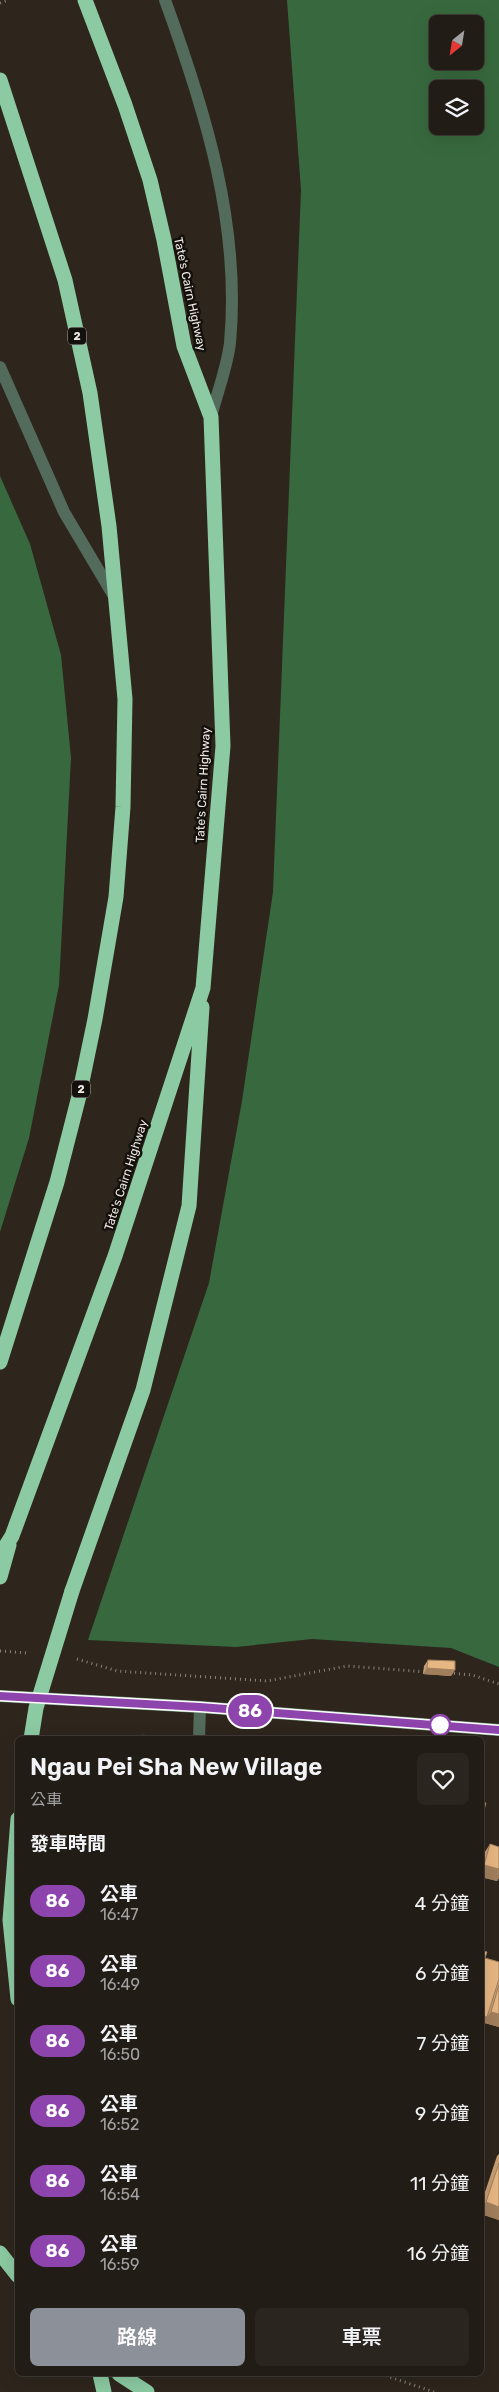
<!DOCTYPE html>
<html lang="zh-TW">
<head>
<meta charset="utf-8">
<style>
	:root { --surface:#221c16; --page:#2a251f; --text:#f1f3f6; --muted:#a2a1a1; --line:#3f3a35; --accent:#8c9099 }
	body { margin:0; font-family:Rubik,"Noto Sans TC",sans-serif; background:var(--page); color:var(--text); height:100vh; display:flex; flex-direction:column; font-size:19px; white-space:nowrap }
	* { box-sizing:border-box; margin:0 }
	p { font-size:16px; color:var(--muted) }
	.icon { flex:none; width:28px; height:28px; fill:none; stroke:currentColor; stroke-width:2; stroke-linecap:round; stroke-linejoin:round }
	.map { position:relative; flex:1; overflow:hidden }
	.details { position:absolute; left:15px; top:1736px; width:469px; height:640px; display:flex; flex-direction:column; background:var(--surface); border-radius:8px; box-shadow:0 5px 20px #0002,0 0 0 1px var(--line) }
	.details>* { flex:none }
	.badge { padding:0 10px; border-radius:16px; font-size:18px; line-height:32px }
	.needle { width:32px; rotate:210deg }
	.buttons { position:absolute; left:429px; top:15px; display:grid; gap:10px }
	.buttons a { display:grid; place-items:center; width:55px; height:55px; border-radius:8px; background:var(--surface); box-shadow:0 5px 20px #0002,0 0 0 1px var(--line); font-size:25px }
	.map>.badge { position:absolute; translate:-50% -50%; box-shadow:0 0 0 2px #fff }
	h2 { padding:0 15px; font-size:19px; line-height:45px }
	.round { display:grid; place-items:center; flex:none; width:52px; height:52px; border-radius:8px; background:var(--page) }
	.summary { display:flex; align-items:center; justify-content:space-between; height:85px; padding:0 15px }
	h1 { font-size:24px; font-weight:600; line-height:38px }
	.cta { display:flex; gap:10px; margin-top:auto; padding:10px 15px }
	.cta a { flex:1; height:58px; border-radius:8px; background:var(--accent); color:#fff; font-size:20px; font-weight:600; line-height:58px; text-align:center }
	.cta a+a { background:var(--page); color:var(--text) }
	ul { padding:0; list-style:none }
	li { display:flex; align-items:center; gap:15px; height:70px; padding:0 15px }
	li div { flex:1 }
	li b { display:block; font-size:19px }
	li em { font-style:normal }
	li .badge { min-width:55px; font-weight:700; text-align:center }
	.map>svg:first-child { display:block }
	.forest { fill:#38693e; fill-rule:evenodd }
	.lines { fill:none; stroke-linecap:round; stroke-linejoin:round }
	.path { stroke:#8a837b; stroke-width:3; stroke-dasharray:1 4; stroke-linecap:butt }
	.lane { stroke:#536b5b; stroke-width:12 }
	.secondary { stroke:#6a9278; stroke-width:12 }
	.highway { stroke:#8bcaa2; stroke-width:15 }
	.highway-bridge { stroke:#8bcaa2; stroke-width:15 }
	.wall { fill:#c69d71 }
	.shaded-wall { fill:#a17f5c }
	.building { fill:#e6b683; stroke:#a17f5c }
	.line-casing { stroke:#fff; stroke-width:11 }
	.line { stroke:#8e44ad; stroke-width:8 }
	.stop-dot { fill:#fff; stroke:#8e44ad; stroke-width:2.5 }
	.labels { text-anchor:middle; stroke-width:5; stroke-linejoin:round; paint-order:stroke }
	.shield { fill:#14100c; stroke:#ada8a2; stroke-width:1 }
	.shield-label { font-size:11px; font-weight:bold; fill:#efe9e3 }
	.street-label { font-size:12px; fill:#efe9e3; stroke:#14100c }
</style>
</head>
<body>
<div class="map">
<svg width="499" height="2392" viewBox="0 0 499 2392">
	<rect width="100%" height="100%" fill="#2e261d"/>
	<path class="forest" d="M 287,0 L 499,0 L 499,1667 L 451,1648 L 312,1639 L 236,1647 L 88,1640 L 209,1283 L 242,1101 L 273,892 L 301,190 ZM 438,24 L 475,24 L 475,61 L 438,61 ZM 438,89 L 475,89 L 475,126 L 438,126 Z
		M 0,476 L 30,544 L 61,655 L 71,758 L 59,985 L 29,1138 L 0,1232 Z"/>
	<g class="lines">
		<path class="path" d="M 0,3 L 8,0
			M 0,1651 L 27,1653
			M 77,1659 L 117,1671 L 267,1681 L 347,1666 L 427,1672
			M 449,1673 L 472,1675 L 499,1684
			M 142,1739 L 143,1734
			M 381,2374 L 434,2392"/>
		<path class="lane" d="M 165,0 C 205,110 241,225 230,343 C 227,368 217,393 211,417
			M 0,367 L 64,512 L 115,598
			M 199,1739 L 200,1707"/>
		<path class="secondary" d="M 0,1696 L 200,1707 L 499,1730"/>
		<path class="highway" d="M 0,80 L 65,280 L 90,393 L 109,526 L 125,699 L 123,807 L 116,897 L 95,1019 L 79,1096 L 57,1182 L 0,1362
			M 0,1555 L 12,1536 L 115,1256 L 203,988 L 223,746 L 211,417 L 184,346 L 164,240 L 150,180 L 125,105 L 85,0
			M 0,1577 L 9,1545
			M 72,1591 L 143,1390 L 189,1206 L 202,1007
			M 18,1819 L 10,1920 L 18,1999
			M 0,2253 L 18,2276
			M 100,2374 L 104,2392
			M 119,2374 L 147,2392"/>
		<path class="highway-bridge" d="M 31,1739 L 36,1708 L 72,1591"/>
	</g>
	<path class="wall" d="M 428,1660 L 455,1670 L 451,1676 L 423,1674 L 424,1666 Z
		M 490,1844 L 499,1847 L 499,1878 L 497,1881 L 481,1877 L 481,1860 L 483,1855 Z
		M 481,1950 L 485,1958 L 499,1962 L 499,2027 L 481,2022 Z
		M 499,2154 L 499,2220 L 481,2214 L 481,2204 L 497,2156 Z"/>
	<path class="shaded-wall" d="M 427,1668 L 455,1670 L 451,1676 L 423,1674 Z
		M 484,1865 L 499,1869 L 499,1878 L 497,1881 L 481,1877 L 481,1869 Z
		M 491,2012 L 499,2014 L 499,2027 L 481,2022 L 481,2015 L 487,2017 Z
		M 486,2202 L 499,2207 L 499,2220 L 481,2214 L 481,2209 Z"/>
	<path class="building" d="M 428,1660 L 455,1661 L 455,1670 L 427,1668 Z
		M 481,1802 L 486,1803 L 481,1820 Z
		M 490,1844 L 499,1847 L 499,1869 L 484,1865 Z
		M 481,1950 L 487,1952 L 481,1970 Z
		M 485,1958 L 499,1962 L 499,1979 L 487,2017 L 481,2015 L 481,1970 Z
		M 499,1985 L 499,2014 L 491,2012 Z
		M 499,2163 L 499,2207 L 486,2202 Z
		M 481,2287 L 484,2288 L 481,2298 Z"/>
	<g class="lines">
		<g class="line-casing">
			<path id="line" d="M 0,1696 L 200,1707 L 499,1730"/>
		</g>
		<use href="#line" class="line"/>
	</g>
	<circle class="stop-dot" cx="440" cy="1725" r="10"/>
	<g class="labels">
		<g class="shield">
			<rect x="68" y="327.5" width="18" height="17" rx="4"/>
			<rect x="72" y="1080.5" width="18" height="17" rx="4"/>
		</g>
		<g class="shield-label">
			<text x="77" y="340">2</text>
			<text x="81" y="1093">2</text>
		</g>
		<g class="street-label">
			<text transform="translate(190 294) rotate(78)" y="4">Tate's Cairn Highway</text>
			<text transform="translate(203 785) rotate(-87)" y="4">Tate's Cairn Highway</text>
			<text transform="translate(126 1175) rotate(-72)" y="4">Tate's Cairn Highway</text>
		</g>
	</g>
</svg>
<div class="buttons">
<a><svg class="needle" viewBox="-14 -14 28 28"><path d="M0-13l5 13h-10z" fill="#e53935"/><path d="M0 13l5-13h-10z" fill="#a2a1a1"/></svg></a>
<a><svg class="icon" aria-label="layers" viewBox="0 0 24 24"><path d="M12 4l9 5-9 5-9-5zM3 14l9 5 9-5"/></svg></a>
</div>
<b class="badge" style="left:250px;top:1711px;background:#8e44ad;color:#fff">86</b>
<section class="details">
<div class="summary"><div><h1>Ngau Pei Sha New Village</h1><p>公車</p></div><a class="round"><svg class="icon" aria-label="heart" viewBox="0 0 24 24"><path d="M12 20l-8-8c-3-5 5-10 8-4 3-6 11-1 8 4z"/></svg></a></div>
<h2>發車時間</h2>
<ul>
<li><span class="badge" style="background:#8e44ad;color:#fff">86</span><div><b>公車</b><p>16:47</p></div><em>4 分鐘</em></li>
<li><span class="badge" style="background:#8e44ad;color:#fff">86</span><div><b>公車</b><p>16:49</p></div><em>6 分鐘</em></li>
<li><span class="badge" style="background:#8e44ad;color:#fff">86</span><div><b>公車</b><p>16:50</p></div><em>7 分鐘</em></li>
<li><span class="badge" style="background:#8e44ad;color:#fff">86</span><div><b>公車</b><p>16:52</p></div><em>9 分鐘</em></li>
<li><span class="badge" style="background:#8e44ad;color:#fff">86</span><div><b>公車</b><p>16:54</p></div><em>11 分鐘</em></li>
<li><span class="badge" style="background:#8e44ad;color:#fff">86</span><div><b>公車</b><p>16:59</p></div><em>16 分鐘</em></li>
</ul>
<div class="cta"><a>路線</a><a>車票</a></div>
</section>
</div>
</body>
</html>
